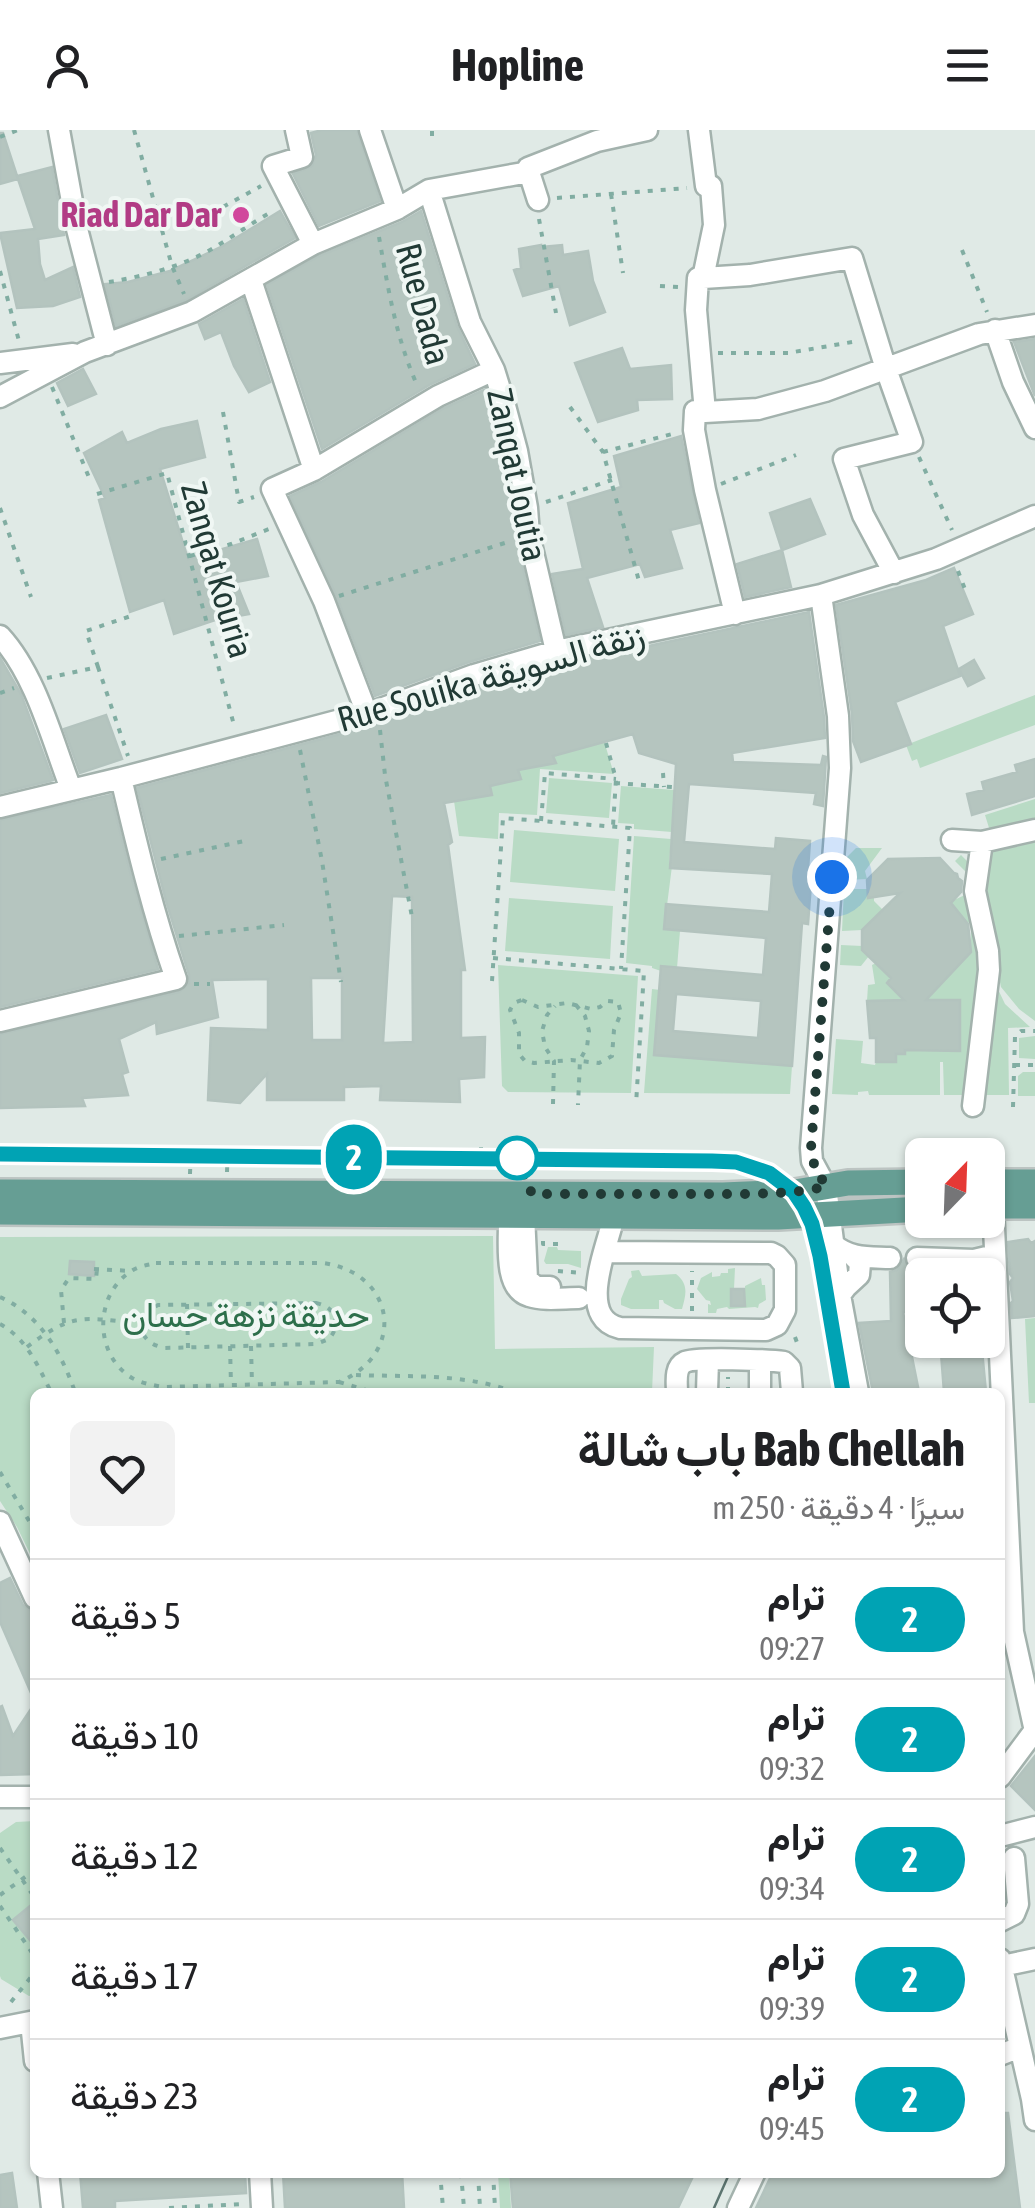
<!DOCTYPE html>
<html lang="ar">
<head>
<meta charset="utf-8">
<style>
	:root { --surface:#fff; --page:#f2f2f2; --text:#202124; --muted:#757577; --line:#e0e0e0 }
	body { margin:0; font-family:"Asap Condensed",Vazirmatn,sans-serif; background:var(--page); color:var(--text); direction:rtl; height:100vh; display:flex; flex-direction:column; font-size:38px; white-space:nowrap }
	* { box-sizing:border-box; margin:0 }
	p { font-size:32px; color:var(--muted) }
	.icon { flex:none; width:55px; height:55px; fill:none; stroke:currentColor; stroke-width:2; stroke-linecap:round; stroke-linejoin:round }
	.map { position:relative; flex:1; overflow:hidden; direction:ltr }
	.panel { position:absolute; left:30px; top:1258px; width:975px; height:790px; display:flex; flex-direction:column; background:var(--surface); border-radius:15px; box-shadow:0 2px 8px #0004; direction:rtl }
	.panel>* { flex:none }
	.badge { padding:0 20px; border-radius:32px; font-size:35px; line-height:65px }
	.needle { width:65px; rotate:23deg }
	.tools { position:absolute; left:905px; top:1008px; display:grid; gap:20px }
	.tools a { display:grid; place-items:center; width:100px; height:100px; border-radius:15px; background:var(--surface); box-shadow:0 2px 8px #0004; font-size:50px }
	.you { position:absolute; width:50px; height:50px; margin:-25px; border:8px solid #fff; border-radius:50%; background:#1a73e8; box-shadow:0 0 0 15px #1a73e833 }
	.map>.badge { position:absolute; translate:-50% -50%; box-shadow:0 0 0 5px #fff }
	.round { display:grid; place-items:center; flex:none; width:105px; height:105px; border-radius:15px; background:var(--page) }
	.summary { display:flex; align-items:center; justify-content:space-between; height:170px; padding:0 40px }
	h1 { font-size:48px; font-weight:700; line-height:75px }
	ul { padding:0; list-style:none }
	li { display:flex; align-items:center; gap:30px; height:120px; padding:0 40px; border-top:2px solid var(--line) }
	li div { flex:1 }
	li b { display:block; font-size:38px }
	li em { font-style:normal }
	li .badge { min-width:110px; font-weight:700; text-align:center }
	header { display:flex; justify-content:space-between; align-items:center; height:130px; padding:0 40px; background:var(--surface); font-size:45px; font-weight:700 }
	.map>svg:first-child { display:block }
	.green { fill:#b9dbc5 }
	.building { fill:#b5c5bf; stroke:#b3c3be; stroke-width:2.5; fill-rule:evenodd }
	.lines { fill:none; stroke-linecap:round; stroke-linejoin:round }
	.minor-casing { stroke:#a3b2ad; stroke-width:25 }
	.major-casing { stroke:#bcc4c2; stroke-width:30 }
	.path { stroke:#81ada2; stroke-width:4; stroke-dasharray:5 8; stroke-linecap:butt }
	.minor { stroke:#fff; stroke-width:20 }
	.major { stroke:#669e94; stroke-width:25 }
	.tram { stroke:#5c7570; stroke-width:2.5 }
	.line-casing { stroke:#fff; stroke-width:22 }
	.line { stroke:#00a3b4; stroke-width:15 }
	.walk { stroke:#213a35; stroke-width:10; stroke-dasharray:0 18 }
	.hotel-dot { fill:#d1479c; stroke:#f0f7f4; stroke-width:4 }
	.stop-dot { fill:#fff; stroke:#00a3b4; stroke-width:5 }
	.labels { text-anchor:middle; stroke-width:8; stroke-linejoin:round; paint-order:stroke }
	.hotel-label { font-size:35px; font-weight:bold; fill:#b23c85; stroke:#f0f7f4; text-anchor:end }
	.street-label { font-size:35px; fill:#213a35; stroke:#f0f7f4 }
	.park-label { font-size:35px; fill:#2d6f4b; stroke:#f0f7f4 }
</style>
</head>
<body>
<header><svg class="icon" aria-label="menu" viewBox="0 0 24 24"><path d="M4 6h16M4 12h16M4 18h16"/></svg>Hopline<svg class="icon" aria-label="person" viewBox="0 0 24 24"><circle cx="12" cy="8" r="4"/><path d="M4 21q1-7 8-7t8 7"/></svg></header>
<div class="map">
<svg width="1035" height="2078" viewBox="0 0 1035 2078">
	<rect width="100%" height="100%" fill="#e0eae6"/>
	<path class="green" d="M 1035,565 L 1035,595 L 920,638 L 917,629 L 912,631 L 906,615 Z
		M 604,611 L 614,644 L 540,639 L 537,685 L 499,683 L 498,709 L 459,706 L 454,671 L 491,665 L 490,656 L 521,649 L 517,637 L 529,638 L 555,633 L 553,626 Z
		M 549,648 L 612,653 L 609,688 L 546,683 Z
		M 621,656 L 675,660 L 672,702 L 634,699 L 634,694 L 618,693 Z
		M 1035,669 L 1035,691 L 990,701 L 985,685 Z
		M 514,700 L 619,709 L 615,761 L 510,752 Z
		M 634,706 L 671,709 L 669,735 L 672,736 L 664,799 L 680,801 L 677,838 L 661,841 L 652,838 L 652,836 L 626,833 Z
		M 1035,708 L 1035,891 L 1019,879 L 1001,857 L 981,766 L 987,723 L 994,718 Z
		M 856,718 L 882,718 L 865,741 L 867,749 L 845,750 L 847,727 Z
		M 961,725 L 973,737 L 985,827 L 971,965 L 944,965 L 943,932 L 940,932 L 940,965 L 869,965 L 868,961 L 858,962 L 858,965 L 832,964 L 836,909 L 863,911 L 861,933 L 875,935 L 876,932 L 896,932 L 896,924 L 904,924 L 905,920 L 959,920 L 945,883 L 924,869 L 943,852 L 938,848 L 957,836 L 971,822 L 971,794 L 944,780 L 952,771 L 967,764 L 967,743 L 955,731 Z
		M 844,759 L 867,759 L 868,767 L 874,767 L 874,771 L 883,780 L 862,800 L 842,801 Z
		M 509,768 L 613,776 L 610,829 L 505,821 Z
		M 841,815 L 862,816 L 869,826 L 861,836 L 840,835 Z
		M 876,833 L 891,848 L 887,853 L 903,870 L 867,871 L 868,855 L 875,854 L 872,835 Z
		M 498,835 L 638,846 L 631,963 L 508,962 L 502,956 Z
		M 995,853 L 1005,874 L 1030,897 L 1008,898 L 1009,965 L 979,965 Z
		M 652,859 L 660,860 L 655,925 L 792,936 L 790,964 L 644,963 Z
		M 1035,906 L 1035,929 L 1019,928 L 1019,908 Z
		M 1023,942 L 1035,942 L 1035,966 L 1018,966 L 1018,946 Z
		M 493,1106 L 495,1219 L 654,1217 L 652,1262 L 35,1262 L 35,1434 L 17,1397 L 0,1371 L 0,1107 Z
		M 548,1117 L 557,1117 L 558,1120 L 581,1121 L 581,1138 L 568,1134 L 546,1134 L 544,1131 Z
		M 735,1138 L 734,1159 L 731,1160 L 731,1176 L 745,1175 L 745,1156 L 761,1148 L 762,1155 L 765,1155 L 766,1170 L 759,1174 L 758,1178 L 755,1177 L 729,1179 L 727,1177 L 717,1179 L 716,1183 L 708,1183 L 708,1174 L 711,1175 L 710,1171 L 706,1170 L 697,1159 L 701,1148 L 712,1142 L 712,1147 L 720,1146 L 721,1143 L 728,1143 L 728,1139 Z
		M 639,1140 L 642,1146 L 676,1144 C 689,1154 686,1165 682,1179 L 675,1179 L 664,1173 L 663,1170 L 659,1170 L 659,1179 L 631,1179 L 621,1175 L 621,1169 L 629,1149 L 632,1147 L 631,1141 Z
		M 1035,1188 L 1035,1273 L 1029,1273 L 1025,1189 Z
		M 35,1691 L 35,1865 L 29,1866 L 1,1849 L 0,1846 L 0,1703 L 16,1692 Z
		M 498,2043 L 509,2043 L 511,2078 L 500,2078 Z"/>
	<path class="building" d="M 322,0 L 357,0 L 380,71 L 319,96 L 293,44 L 312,36 L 316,25 L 311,3 Z
		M 0,3 L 3,3 L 18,49 L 0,54 Z
		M 52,37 L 64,105 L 38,109 L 40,134 L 45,150 L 73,137 L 80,167 L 53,176 L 17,178 L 0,103 L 35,99 L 17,46 Z
		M 280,81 L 295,108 L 186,170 L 116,196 L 105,154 L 128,152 L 170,141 L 221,117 Z
		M 421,81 L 457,196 L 475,234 L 431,254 L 322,319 L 267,155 L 319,126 L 402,92 Z
		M 541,115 L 541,117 L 562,115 L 563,125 L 588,121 L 593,151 L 605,182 L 570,195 L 559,156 L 523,166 L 514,140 L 521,138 L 519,119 Z
		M 243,169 L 270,252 L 249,262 L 234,236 L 221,202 L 205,209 L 199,194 Z
		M 1035,209 L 1035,266 L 1014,212 Z
		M 622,218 L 630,239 L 671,235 L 672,269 L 637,270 L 638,280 L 598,292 L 575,233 Z
		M 83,239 L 96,264 L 68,276 L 57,253 Z
		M 486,259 L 504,324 L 513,380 L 516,408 L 540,511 L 469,532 L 375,566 L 336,465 L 290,366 L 321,352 L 444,278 Z
		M 197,291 L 205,327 L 160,339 L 188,429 L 257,409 L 268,446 L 236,452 L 249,484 L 215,490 L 174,504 L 164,470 L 130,482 L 99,370 L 105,368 L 84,323 L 122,302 L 127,313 L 161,299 Z
		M 681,306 L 699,393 L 670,400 L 682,438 L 645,447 L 640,434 L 587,448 L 603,497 L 566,505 L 552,444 L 583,439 L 568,373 L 621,357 L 614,326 Z
		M 810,369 L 825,404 L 782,420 L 770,383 Z
		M 782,420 L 791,457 L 745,467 L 737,434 Z
		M 954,438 L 973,484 L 943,496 L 960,546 L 895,572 L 911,614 L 861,632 L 853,611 L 852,584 L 836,475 L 926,450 Z
		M 809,482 L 824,587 L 825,608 L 732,623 L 733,632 L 821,635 L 823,626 L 826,627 L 823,676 L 814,674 L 816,663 L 689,654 L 684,712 L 775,719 L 776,708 L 810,711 L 808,739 L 812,739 L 808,794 L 802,793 L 792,936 L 654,925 L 661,836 L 763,845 L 766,808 L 664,799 L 666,774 L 769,782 L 772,744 L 670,738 L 676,634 L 639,623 L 633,604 L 553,626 L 556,633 L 518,640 L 521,649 L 490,656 L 492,665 L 444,673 L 452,712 L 448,715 L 465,840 L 461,840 L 461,908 L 485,907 L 484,947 L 459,949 L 460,972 L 380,970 L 381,956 L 344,957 L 344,970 L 267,970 L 267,944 L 240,973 L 208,970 L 211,898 L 268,900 L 268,849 L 212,850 L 218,887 L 157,904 L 156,892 L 119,909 L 128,942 L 122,944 L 128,965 L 82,968 L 85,976 L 0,978 L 0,904 L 179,862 L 189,853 L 189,845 L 166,771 L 137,658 L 382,593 L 478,558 L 559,534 L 611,523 L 612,526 L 653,515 ZM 392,766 L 412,767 L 413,912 L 383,913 ZM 311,848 L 342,848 L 342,910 L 312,910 ZM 676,864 L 761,871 L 758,908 L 673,901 Z
		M 0,528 L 21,564 L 53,650 L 0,663 Z
		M 974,530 L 984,548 L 968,556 L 959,539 Z
		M 106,585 L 122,629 L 80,643 L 64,599 Z
		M 1035,629 L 1035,666 L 972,685 L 967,664 L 984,660 L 982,652 L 1017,642 L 1015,635 Z
		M 111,665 L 133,753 L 158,839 L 0,877 L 0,690 Z
		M 940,728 L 954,743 L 957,744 L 958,748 L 962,751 L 961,762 L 951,773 L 968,794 L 971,822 L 926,870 L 960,870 L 960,921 L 905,920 L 905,924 L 896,924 L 896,932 L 876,932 L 876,908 L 870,908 L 867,871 L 904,870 L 887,853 L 891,848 L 862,820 L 862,800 L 900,763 L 868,768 L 867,750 L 888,729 Z
		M 1028,1109 L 1031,1113 L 1035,1111 L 1035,1186 L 1012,1188 L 1011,1173 L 1013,1171 L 1010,1152 L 1013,1148 L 1010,1144 L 1008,1112 Z
		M 904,1129 L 909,1139 L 917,1142 L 917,1157 L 922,1157 L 922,1182 L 903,1182 L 919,1262 L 873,1262 L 859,1193 L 891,1191 L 890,1142 L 897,1140 Z
		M 70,1131 L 94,1132 L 94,1146 L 69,1144 Z
		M 731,1159 L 744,1159 L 745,1176 L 731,1176 Z
		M 940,1210 L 981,1210 L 986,1262 L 944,1262 Z
		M 10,1448 L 23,1475 L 33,1482 L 35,1486 L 35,1572 L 0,1492 L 0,1453 Z
		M 35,1573 L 35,1644 L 0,1645 L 0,1577 L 2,1576 L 13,1606 Z
		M 1035,1626 L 1035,1680 L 1011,1656 Z
		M 35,1772 L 35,1816 L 13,1790 Z
		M 1000,1983 L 1008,1983 L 1020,2078 L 756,2078 L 773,2042 L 1000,2042 Z
		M 80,2042 L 245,2042 L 246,2063 L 115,2071 L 115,2078 L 83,2078 Z
		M 283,2042 L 402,2042 L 404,2078 L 285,2078 Z
		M 510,2042 L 569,2042 L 570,2048 L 597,2046 L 596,2042 L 695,2042 L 678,2078 L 513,2078 Z
		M 12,2043 L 17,2078 L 0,2078 L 0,2045 Z"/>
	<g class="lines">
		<g class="minor-casing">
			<path id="minor" d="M 59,0 L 77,99 L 107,215
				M 296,0 L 302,27 L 273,36 L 313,114
				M 370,0 L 397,79
				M 699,0 L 706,56 L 711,56 L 714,95 L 703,148 L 698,148 L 696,180 L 705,282 L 695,281 L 694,300 L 705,360 L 735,484
				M 529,42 L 528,38 L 597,11 L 647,0
				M 429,60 L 470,192 L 494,240 L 504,272 L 517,321 L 527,378 L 529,405 L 556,521
				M 703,148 L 750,145 L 852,128 L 886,239 L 912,312 L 844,329 L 863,385 L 894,443
				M 251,150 L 314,340
				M 995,200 L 1013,252 L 1035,298
				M 0,233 L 73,224
				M 0,267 L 85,222 L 192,182 L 313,114 L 397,79 L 429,60 L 529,42 L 538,70
				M 705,282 L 758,279 L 825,261 L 979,204 L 1035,195
				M 821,465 L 838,586 L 840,638 L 811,1018 L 812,1031 L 826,1057 L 840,1165 L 858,1262
				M 0,506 C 36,545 52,610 71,659
				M 366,581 L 324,471 L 272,359 L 314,340 L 438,266 L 494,240
				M 0,677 L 121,648 L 378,580 L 474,545 L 556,521 L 821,465 L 936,429 L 1035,386
				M 952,710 L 982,712 L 1035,700
				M 0,891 L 176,849 C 153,783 137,716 121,648
				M 973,976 L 989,840 L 988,821 L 975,761 L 982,712
				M 993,1076 L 1013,1502 L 1035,1601
				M 509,1085 C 510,1108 502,1158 529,1166 C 544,1171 563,1168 579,1168
				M 524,1085 L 527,1149 L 536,1157 L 550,1157
				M 833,1114 C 850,1129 868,1127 890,1128
				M 605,1122 L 771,1123 L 777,1126 L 785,1135 L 785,1180 L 777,1195 L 766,1200 L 620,1198 C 575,1188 608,1115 614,1086
				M 917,1128 L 974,1130 L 995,1125
				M 840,1165 L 846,1157 L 859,1145 L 860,1133 L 854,1127
				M 677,1262 C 677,1253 674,1237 685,1232 C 694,1227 770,1230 784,1232 L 790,1238 L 792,1262
				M 707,1262 L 708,1230
				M 760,1262 L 760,1231
				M 0,1392 L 35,1468
				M 1000,1647 L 1035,1600
				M 0,1667 L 35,1667
				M 1000,1706 L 1035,1697
				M 1000,1791 L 1014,1784 L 1018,1774 L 1014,1728
				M 1000,1829 L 1032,1969 L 1035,1990
				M 1002,1836 L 1035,1829
				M 31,1892 L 35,1931
				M 0,1898 L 35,1891
				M 1000,1925 L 1020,1917
				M 48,2042 L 52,2078
				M 260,2042 L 262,2078
				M 738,2078 L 755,2042"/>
		</g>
		<g class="major-casing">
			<path id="major" d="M 988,1052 L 1035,1052
				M 0,1062 L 723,1065 L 795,1062 L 848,1053 L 922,1052
				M 988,1076 L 1035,1076
				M 0,1082 L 778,1087 L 922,1079"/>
		</g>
		<path class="path" d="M 134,0 L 172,136 L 184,164
			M 432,6 L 432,0
			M 0,7 L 18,0
			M 611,64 L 623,143
			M 557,68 L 687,58
			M 212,83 L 261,56
			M 539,89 L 556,183
			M 379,107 C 388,158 396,209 418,257
			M 962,120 L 987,182
			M 0,141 L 19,211
			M 109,152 C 146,146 188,135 220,114 C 238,103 255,91 273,81
			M 660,156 L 678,157
			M 718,223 L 788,223 L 858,211
			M 52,257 L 90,350
			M 570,277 L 603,322 L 639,451
			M 223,282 L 239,372 L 254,367
			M 603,322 L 676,303
			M 919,327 L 952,400
			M 721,354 L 796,325
			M 97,364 L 167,343 L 235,599
			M 546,372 L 612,350
			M 0,378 L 31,467
			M 190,426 L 231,414 L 269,399
			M 958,441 L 966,462
			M 339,466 L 511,411
			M 98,537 L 86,501 L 134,485
			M 47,548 L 98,537 L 128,626
			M 0,563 L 14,558
			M 380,600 L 385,645 L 412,787
			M 606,613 L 616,649 L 613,696
			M 300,620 L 322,731 L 341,852
			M 663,643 L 664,657
			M 615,653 L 672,657
			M 541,691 L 545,643 L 616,649
			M 161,729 L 249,710
			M 179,806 L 284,795
			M 493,828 L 644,841 L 636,975
			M 492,851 L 503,688 L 630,698 L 621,839
			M 194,854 L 210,854
			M 522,870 L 538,877 L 567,873 L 591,879 L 600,877 L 607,871 L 618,872 L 621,883 L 614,900 L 612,926 L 599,933 L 571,930 L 534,933 L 525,931 L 519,924 L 519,903 L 510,880 L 514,873 Z
			M 576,875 L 585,886 L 589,901 L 587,917 L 580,930 L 578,975
			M 1015,935 L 1035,935
			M 553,974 L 554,931 L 545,917 L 542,901 L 547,885 L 555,876
			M 1013,977 L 1015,906 L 1021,901 L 1035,901
			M 481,1017 L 481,1043
			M 227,1042 L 228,1017
			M 190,1044 L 191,1016
			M 543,1111 L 543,1114 L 566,1114
			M 156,1133 L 323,1133 C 396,1143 407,1224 339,1252 L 163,1257 C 152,1255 141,1253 132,1248 C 93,1224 94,1163 133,1140 C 140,1136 148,1135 156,1133 Z
			M 94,1139 L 132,1141
			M 558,1141 L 583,1143
			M 0,1167 C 40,1185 61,1222 75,1262
			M 316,1173 C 336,1177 342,1194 329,1209 L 316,1214 L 165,1218 C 137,1213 134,1188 158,1175 Z
			M 187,1174 L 188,1218
			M 692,1181 L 692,1141
			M 64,1193 L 61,1160 L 69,1148 L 96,1149 L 97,1139
			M 0,1194 C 27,1209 38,1236 51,1262
			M 795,1207 L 799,1218
			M 230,1216 L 231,1255
			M 251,1216 L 252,1254
			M 27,1217 C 72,1183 82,1187 135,1193
			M 356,1245 C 409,1247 464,1243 514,1262
			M 339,1252 L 373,1262
			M 155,1262 L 163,1257
			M 728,1262 L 728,1247
			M 0,1342 L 35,1401
			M 0,1718 L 35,1768
			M 0,1765 L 35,1740
			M 0,1776 L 35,1827
			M 11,1872 L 35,1842
			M 440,2042 L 443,2078
			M 493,2042 L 495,2078
			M 461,2043 L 464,2078
			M 478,2043 L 480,2078
			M 440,2044 L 484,2042
			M 169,2078 L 242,2074"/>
		<use href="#minor" class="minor"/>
		<use href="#major" class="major"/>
		<path class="tram" d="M 0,1025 L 712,1031 C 804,1036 812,1084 826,1162 C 832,1195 837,1229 843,1262
			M 714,2078 L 730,2042"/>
	</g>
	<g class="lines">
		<g class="line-casing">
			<path id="line" d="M 0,1024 L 712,1031 L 736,1032 L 769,1043 L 794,1062 L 804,1077 L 812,1094 L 820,1126 L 843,1262"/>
		</g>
		<use href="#line" class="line"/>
		<path class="walk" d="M 517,1028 L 532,1064 L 753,1064 L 794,1062 L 826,1057 L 814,1034 L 811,1018 L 832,747"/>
	</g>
	<circle class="hotel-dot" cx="241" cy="85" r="10"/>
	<circle class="stop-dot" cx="517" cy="1028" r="20"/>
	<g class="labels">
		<g class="hotel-label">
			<text x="221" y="97">Riad Dar Dar</text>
		</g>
		<g class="street-label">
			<text transform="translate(423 174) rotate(75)" y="12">Rue Dada</text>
			<text transform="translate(517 345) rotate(78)" y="12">Zanqat Joutia</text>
			<text transform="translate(217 440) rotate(74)" y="12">Zanqat Kouria</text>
			<text transform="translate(491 547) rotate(-16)" y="12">Rue Souika زنقة السويقة</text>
		</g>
		<g class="park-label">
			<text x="246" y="1197">حديقة نزهة حسان</text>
		</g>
	</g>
</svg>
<div class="tools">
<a><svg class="needle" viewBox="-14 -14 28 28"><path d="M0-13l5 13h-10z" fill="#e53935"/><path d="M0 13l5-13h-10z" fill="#757577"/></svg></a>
<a><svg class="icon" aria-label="locate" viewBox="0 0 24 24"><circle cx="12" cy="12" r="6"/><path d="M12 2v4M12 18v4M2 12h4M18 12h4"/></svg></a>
</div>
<div class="you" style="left:832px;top:747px"></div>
<b class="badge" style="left:354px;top:1027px;background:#00a3b4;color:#fff">2</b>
<section class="panel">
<div class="summary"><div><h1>Bab Chellah باب شالة</h1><p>سيرًا · 4 دقيقة · 250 m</p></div><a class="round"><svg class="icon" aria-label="heart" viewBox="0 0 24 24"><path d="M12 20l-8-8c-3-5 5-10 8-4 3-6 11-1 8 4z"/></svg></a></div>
<ul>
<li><span class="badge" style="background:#00a3b4;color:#fff">2</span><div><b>ترام</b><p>09:27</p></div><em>5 دقيقة</em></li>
<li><span class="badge" style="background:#00a3b4;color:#fff">2</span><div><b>ترام</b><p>09:32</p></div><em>10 دقيقة</em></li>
<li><span class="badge" style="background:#00a3b4;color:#fff">2</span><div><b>ترام</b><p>09:34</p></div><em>12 دقيقة</em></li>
<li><span class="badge" style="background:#00a3b4;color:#fff">2</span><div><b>ترام</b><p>09:39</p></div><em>17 دقيقة</em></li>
<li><span class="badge" style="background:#00a3b4;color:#fff">2</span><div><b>ترام</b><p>09:45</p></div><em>23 دقيقة</em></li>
</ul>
</section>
</div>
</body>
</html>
